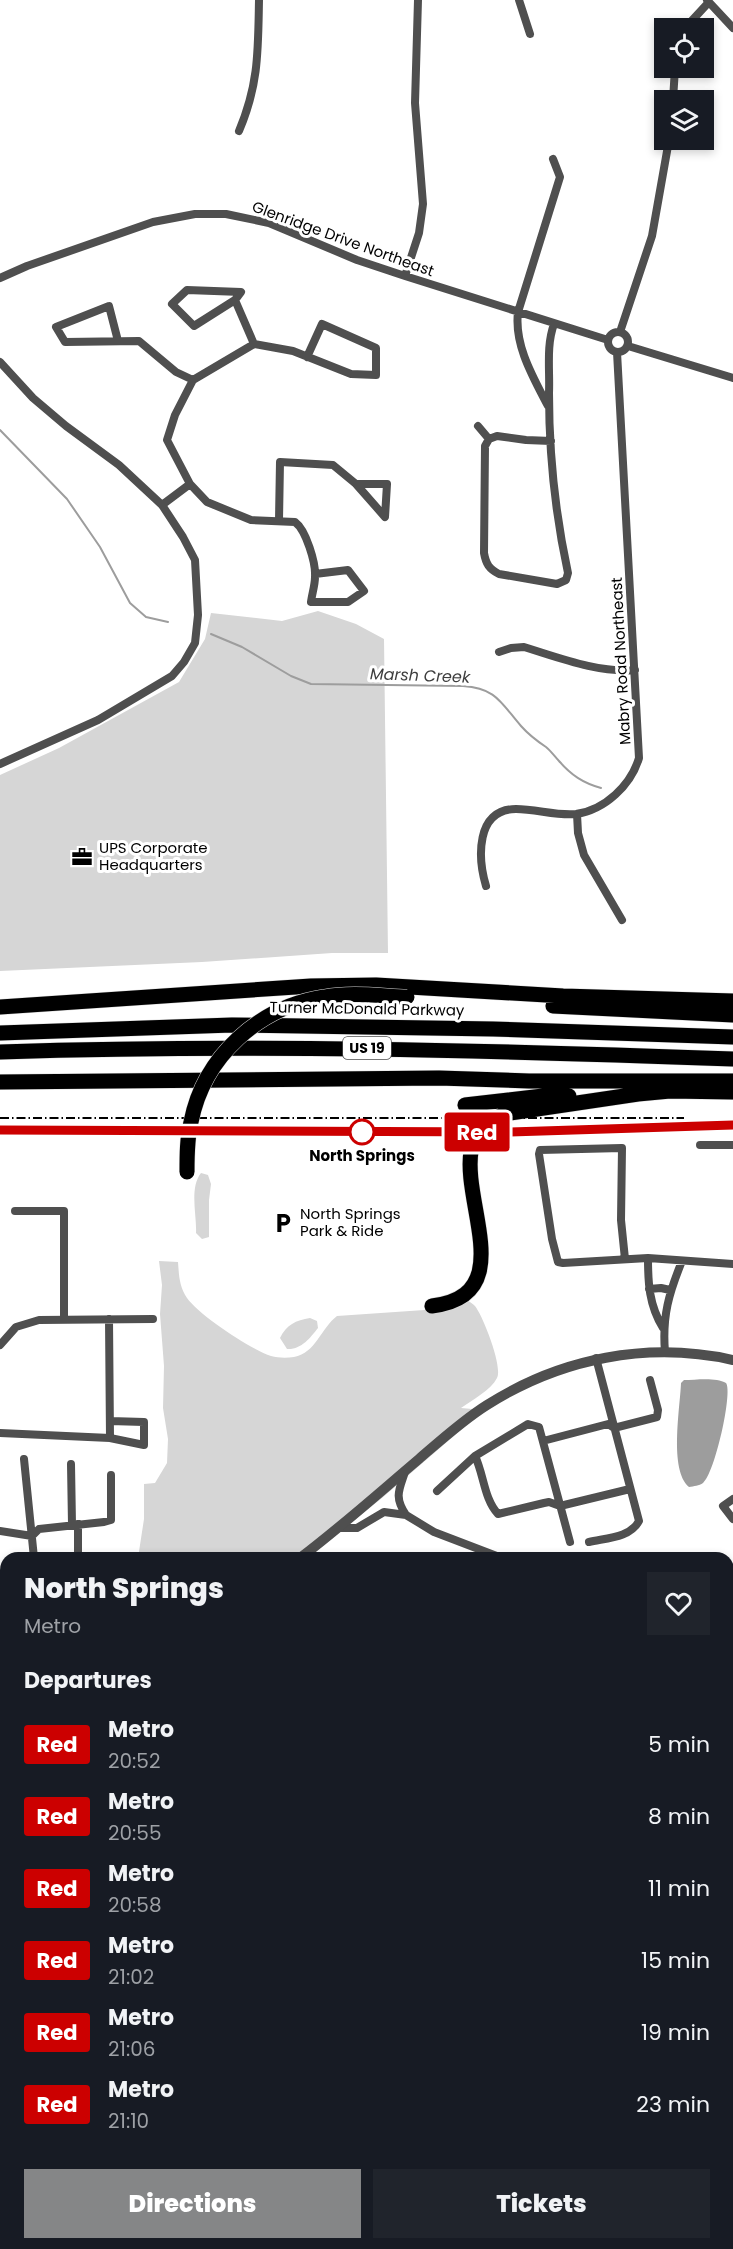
<!DOCTYPE html>
<html lang="en">
<head>
<meta charset="utf-8">
<style>
	:root { --surface:#171b24; --page:#20242c; --text:#f1f3f6; --muted:#9ea1a6; --accent:#858687 }
	body { margin:0; font-family:Poppins,sans-serif; background:var(--page); color:var(--text); height:100vh; display:flex; flex-direction:column; font-size:22px; white-space:nowrap }
	* { box-sizing:border-box; margin:0 }
	p { font-size:20px; color:var(--muted) }
	.icon { flex:none; width:33px; height:33px; fill:none; stroke:currentColor; stroke-width:2; stroke-linecap:round; stroke-linejoin:round }
	.map { position:relative; flex:1; overflow:hidden }
	.side { position:absolute; left:0px; top:1552px; width:734px; height:698px; display:flex; flex-direction:column; background:var(--surface); border-radius:18px 18px 0 0; box-shadow:0 3px 9px #0003 }
	.side>* { flex:none }
	.badge { padding:0 12px; border-radius:4px; font-size:21px; line-height:39px }
	.fabs { position:absolute; left:654px; top:18px; display:grid; gap:12px }
	.fabs a { display:grid; place-items:center; width:60px; height:60px; border-radius:0px; background:var(--surface); box-shadow:0 3px 9px #0003; font-size:30px }
	.map>.badge { position:absolute; translate:-50% -50%; box-shadow:0 0 0 3px #fff }
	h2 { padding:0 24px; font-size:22px; line-height:54px }
	.round { display:grid; place-items:center; flex:none; width:63px; height:63px; border-radius:0px; background:var(--page) }
	.overview { display:flex; align-items:center; justify-content:space-between; height:102px; padding:0 24px }
	h1 { font-size:28px; font-weight:800; line-height:45px }
	.button { display:flex; gap:12px; margin-top:auto; padding:12px 24px }
	.button a { flex:1; height:69px; border-radius:0px; background:var(--accent); color:#fff; font-size:24px; font-weight:800; line-height:69px; text-align:center }
	.button a+a { background:var(--page); color:var(--text) }
	ul { padding:0; list-style:none }
	li { display:flex; align-items:center; gap:18px; height:72px; padding:0 24px }
	li div { flex:1 }
	li b { display:block; font-size:22px }
	li em { font-style:normal }
	li .badge { min-width:66px; font-weight:700; text-align:center }
	.map>svg:first-child { display:block }
	.green { fill:#d6d6d6 }
	.water { fill:#9d9d9d }
	.lines { fill:none; stroke-linecap:round; stroke-linejoin:round }
	.stream { stroke:#9d9d9d; stroke-width:2 }
	.motorway-casing { stroke:#dbdbdb; stroke-width:16 }
	.minor { stroke:#4f4f4f; stroke-width:8 }
	.tertiary { stroke:#4f4f4f; stroke-width:10 }
	.motorway { stroke:#000; stroke-width:15 }
	.rail { stroke:#000; stroke-width:2; stroke-dasharray:9 3 1.5 3; stroke-linecap:butt }
	.motorway-bridge-casing { stroke:#dbdbdb; stroke-width:16; stroke-linecap:butt }
	.motorway-bridge { stroke:#000; stroke-width:15 }
	.line-casing { stroke:#fff; stroke-width:14 }
	.line { stroke:#c00; stroke-width:9 }
	.stop-dot { fill:#fff; stroke:#c00; stroke-width:3 }
	.labels { text-anchor:middle; stroke-width:6; stroke-linejoin:round; paint-order:stroke }
	.shield { fill:#fff; stroke:#4c4c4c; stroke-width:1.5 }
	.shield-label { font-size:14px; font-weight:bold; fill:#000 }
	.street-label { font-size:15px; fill:#000; stroke:#fff }
	.poi-label { font-size:15px; fill:#000; stroke:#fff; text-anchor:start }
	.stop-label { font-size:15px; font-weight:bold; fill:#000; stroke:#fff }
	.water-label { font-size:16px; font-style:italic; fill:#3e3e3e; stroke:#fff }
</style>
</head>
<body>
<div class="map">
<svg width="733" height="2249" viewBox="0 0 733 2249">
	<rect width="100%" height="100%" fill="#fff"/>
	<path class="green" d="M 318,611 L 356,624 L 384,639 L 388,953 L 332,953 L 202,962 L 0,971 L 0,775 L 59,748 L 179,682 L 205,639 L 211,613 L 282,621 Z
		M 201,1173 L 208,1175 L 211,1184 L 209,1200 L 209,1237 L 202,1239 L 196,1233 C 197,1216 189,1188 201,1173 Z
		M 159,1261 L 178,1262 C 179,1275 179,1286 187,1298 C 199,1315 250,1349 271,1356 C 278,1358 287,1358 294,1357 C 316,1353 321,1328 337,1316 L 439,1309 L 467,1300 C 470,1302 473,1304 475,1306 C 483,1316 503,1367 497,1378 C 491,1390 472,1400 461,1408 L 484,1410 L 382,1498 L 307,1558 L 138,1558 L 144,1519 L 144,1484 L 155,1483 L 167,1463 L 168,1439 L 163,1408 L 164,1366 L 160,1314 L 162,1285 Z
		M 310,1318 L 317,1321 L 318,1328 C 310,1338 301,1350 287,1349 L 280,1338 C 286,1325 296,1320 310,1318 Z"/>
	<path class="water" d="M 684,1380 C 696,1380 716,1377 726,1383 C 733,1392 715,1473 703,1483 C 699,1486 694,1486 689,1487 C 669,1470 680,1409 681,1383 Z"/>
	<g class="lines">
		<path class="stream" d="M 0,430 L 67,499 L 100,547 L 130,603 L 146,617 L 168,622
			M 211,634 L 242,647 L 291,676 L 311,684 L 463,686 C 496,688 501,703 521,726 C 529,735 537,741 546,747 C 551,751 555,757 559,761 C 571,775 583,783 601,788"/>
		<g class="motorway-casing">
			<path id="motorway" d="M 553,1006 L 733,1015
				M 0,1007 L 311,986 L 376,985 L 563,996 L 733,1001
				M 0,1033 L 232,1025 L 493,1029 L 733,1037
				M 0,1052 C 245,1044 488,1050 733,1059
				M 0,1082 L 439,1078 L 529,1081 L 733,1081
				M 465,1105 L 543,1096 L 569,1096
				M 432,1306 C 548,1292 408,1136 510,1113 L 638,1094 L 670,1091 L 733,1092"/>
		</g>
		<path class="minor" d="M 519,0 L 530,34
			M 707,0 L 733,28
			M 685,28 L 709,2
			M 673,100 L 675,68
			M 239,131 C 259,84 258,50 259,0
			M 405,276 L 419,233 L 423,204 L 415,103 L 418,0
			M 0,278 L 27,266 L 153,222 L 195,214 L 226,214 L 269,223 L 357,260 L 405,276 L 608,340
			M 235,300 L 241,292 L 187,290 L 172,304 L 194,326 L 235,300 L 254,344 L 293,351 L 351,374 L 376,375 L 376,348 L 322,324 L 307,357
			M608 342a10 10 0 1 1 20 0a10 10 0 1 1-20 0Z
			M 620,332 L 652,236 L 669,140
			M 118,341 L 109,306 L 56,327 L 65,342 L 139,341 L 176,372 L 193,380 L 175,415 L 167,440 L 190,484 L 207,502 L 251,520 L 295,522 C 306,530 316,563 315,577 C 315,585 312,594 311,602 L 348,602 L 364,591 L 348,570 L 315,574
			M 628,346 L 733,378
			M 0,362 L 33,398 L 66,426 L 119,465 L 162,505 L 183,537 L 195,560 L 198,615 L 195,643 L 184,662 L 172,676 L 98,720 L 0,764
			M 193,380 L 254,344
			M 548,406 C 533,377 514,345 518,312 L 560,177 L 553,159
			M 478,426 L 489,439
			M 551,441 L 526,440 L 497,436 L 489,439 L 485,446 L 484,553 C 486,564 489,569 499,574 L 557,584 L 566,580 L 568,573 C 555,513 549,454 549,393 C 550,370 546,346 554,324
			M 162,505 L 190,484
			M 279,520 L 280,462 L 333,465 L 356,484 L 385,517 L 387,484 L 356,484
			M 499,652 L 511,648 L 524,647 C 560,658 598,673 635,670
			M 577,814 L 578,833 L 584,855 L 622,920
			M 486,886 C 478,859 475,809 516,809 C 536,809 557,816 576,814 C 605,810 631,785 639,758 L 617,352
			M 700,1145 L 733,1145
			M 15,1211 L 64,1211 L 64,1320
			M 648,1258 C 648,1283 649,1305 663,1328
			M 625,1259 L 621,1220 L 622,1148 L 540,1150 L 539,1154 L 552,1239 L 558,1262 L 563,1263 L 648,1258 L 733,1264
			M 649,1289 L 661,1288 L 670,1290
			M 0,1345 L 16,1327 L 39,1320 L 153,1319
			M 665,1352 C 662,1316 669,1293 682,1261
			M 110,1421 L 144,1422 L 144,1445 L 110,1438
			M 0,1433 L 110,1438 L 109,1319
			M 543,1441 L 608,1424 L 614,1428 L 657,1417 L 658,1410 L 650,1380
			M 475,1456 C 484,1475 484,1499 498,1514 L 544,1503 L 549,1502 L 560,1506 L 630,1489
			M 24,1459 L 34,1558
			M 71,1464 L 72,1525
			M 437,1491 L 475,1456 L 528,1424 L 539,1427 L 570,1542
			M 733,1499 L 723,1506 L 733,1519
			M 406,1515 L 434,1532 L 502,1558
			M 338,1528 L 357,1528 L 384,1512 L 406,1515 C 394,1497 399,1490 405,1472
			M 0,1531 L 32,1536 L 39,1529 L 104,1522 L 111,1520 L 111,1475
			M 589,1542 C 606,1538 630,1538 639,1521 L 596,1358
			M 78,1558 L 78,1524
			M 728,1713 L 733,1713
			M 732,1787 L 733,1786
			M 0,1926 L 6,1926
			M 728,1951 L 733,1951
			M 0,2048 L 6,2048
			M 728,2163 L 733,2170
			M 0,2202 L 6,2199
			M 62,2244 L 64,2249
			M 230,2244 L 232,2249
			M 337,2244 L 340,2249
			M 463,2244 L 465,2249
			M 312,2249 L 321,2244"/>
		<path class="tertiary" d="M 300,1558 C 341,1527 380,1492 419,1459 C 441,1440 463,1420 487,1405 C 561,1358 648,1341 733,1360
			M 0,1602 L 6,1604"/>
		<use href="#motorway" class="motorway"/>
		<path class="rail" d="M 0,1118 L 684,1118
			M 0,1130 L 510,1132 L 733,1125"/>
		<g class="motorway-bridge-casing">
			<path id="motorway-bridge" d="M 187,1172 C 187,1155 187,1138 191,1122 C 204,1056 259,1007 324,997 C 351,992 380,996 407,997"/>
		</g>
		<use href="#motorway-bridge" class="motorway-bridge"/>
	</g>
	<g class="lines">
		<g class="line-casing">
			<path id="line" d="M 0,1130 L 510,1132 L 733,1125"/>
		</g>
		<use href="#line" class="line"/>
	</g>
	<defs>
		<g id="office-bare" transform="scale(1.62)"><path d="M-6-3h4V-5.5h4V-3h4V5H-6ZM-1-4.5V-3h2v-1.5ZM-6 0V1H6V0Z" fill="#000" stroke="#fff" stroke-width="2.5" paint-order="stroke"/></g>
		<g id="parking-bare" transform="scale(1.62)"><path d="M-3.5-5.5H1a3.5 3.5 0 0 1 0 7H-1V5.5H-3.5ZM-1-3.4V-.6H.8a1.4 1.4 0 0 0 0-2.8Z" fill="#000" stroke="#fff" stroke-width="2.5" paint-order="stroke"/></g>
	</defs>
	<g fill-rule="evenodd">
		<use href="#office-bare" x="82" y="857"/>
		<use href="#parking-bare" x="283" y="1223"/>
	</g>
	<circle class="stop-dot" cx="362" cy="1132" r="12"/>
	<g class="labels">
		<rect class="shield" x="343" y="1037" width="48" height="22" rx="4.5"/>
		<g class="shield-label">
			<text x="367" y="1053">US 19</text>
		</g>
		<g class="street-label">
			<text transform="translate(343 239) rotate(20)" y="5">Glenridge Drive Northeast</text>
			<text transform="translate(621 661) rotate(-93)" y="5">Mabry Road Northeast</text>
			<text transform="translate(367 1009) rotate(1)" y="5">Turner McDonald Parkway</text>
		</g>
		<g class="poi-label">
			<text x="99" y="853">UPS Corporate<tspan x="99" dy="17">Headquarters</tspan></text>
			<text x="300" y="1219">North Springs<tspan x="300" dy="17">Park &amp; Ride</tspan></text>
		</g>
		<g class="stop-label">
			<text x="362" y="1161">North Springs</text>
		</g>
		<g class="water-label">
			<text transform="translate(420 675) rotate(2)" y="6">Marsh Creek</text>
		</g>
	</g>
</svg>
<div class="fabs">
<a><svg class="icon" aria-label="locate" viewBox="0 0 24 24"><circle cx="12" cy="12" r="6"/><path d="M12 2v4M12 18v4M2 12h4M18 12h4"/></svg></a>
<a><svg class="icon" aria-label="layers" viewBox="0 0 24 24"><path d="M12 4l9 5-9 5-9-5zM3 14l9 5 9-5"/></svg></a>
</div>
<b class="badge" style="left:477px;top:1132px;background:#c00;color:#fff">Red</b>
<section class="side">
<div class="overview"><div><h1>North Springs</h1><p>Metro</p></div><a class="round"><svg class="icon" aria-label="heart" viewBox="0 0 24 24"><path d="M12 20l-8-8c-3-5 5-10 8-4 3-6 11-1 8 4z"/></svg></a></div>
<h2>Departures</h2>
<ul>
<li><span class="badge" style="background:#c00;color:#fff">Red</span><div><b>Metro</b><p>20:52</p></div><em>5 min</em></li>
<li><span class="badge" style="background:#c00;color:#fff">Red</span><div><b>Metro</b><p>20:55</p></div><em>8 min</em></li>
<li><span class="badge" style="background:#c00;color:#fff">Red</span><div><b>Metro</b><p>20:58</p></div><em>11 min</em></li>
<li><span class="badge" style="background:#c00;color:#fff">Red</span><div><b>Metro</b><p>21:02</p></div><em>15 min</em></li>
<li><span class="badge" style="background:#c00;color:#fff">Red</span><div><b>Metro</b><p>21:06</p></div><em>19 min</em></li>
<li><span class="badge" style="background:#c00;color:#fff">Red</span><div><b>Metro</b><p>21:10</p></div><em>23 min</em></li>
</ul>
<div class="button"><a>Directions</a><a>Tickets</a></div>
</section>
</div>
</body>
</html>
